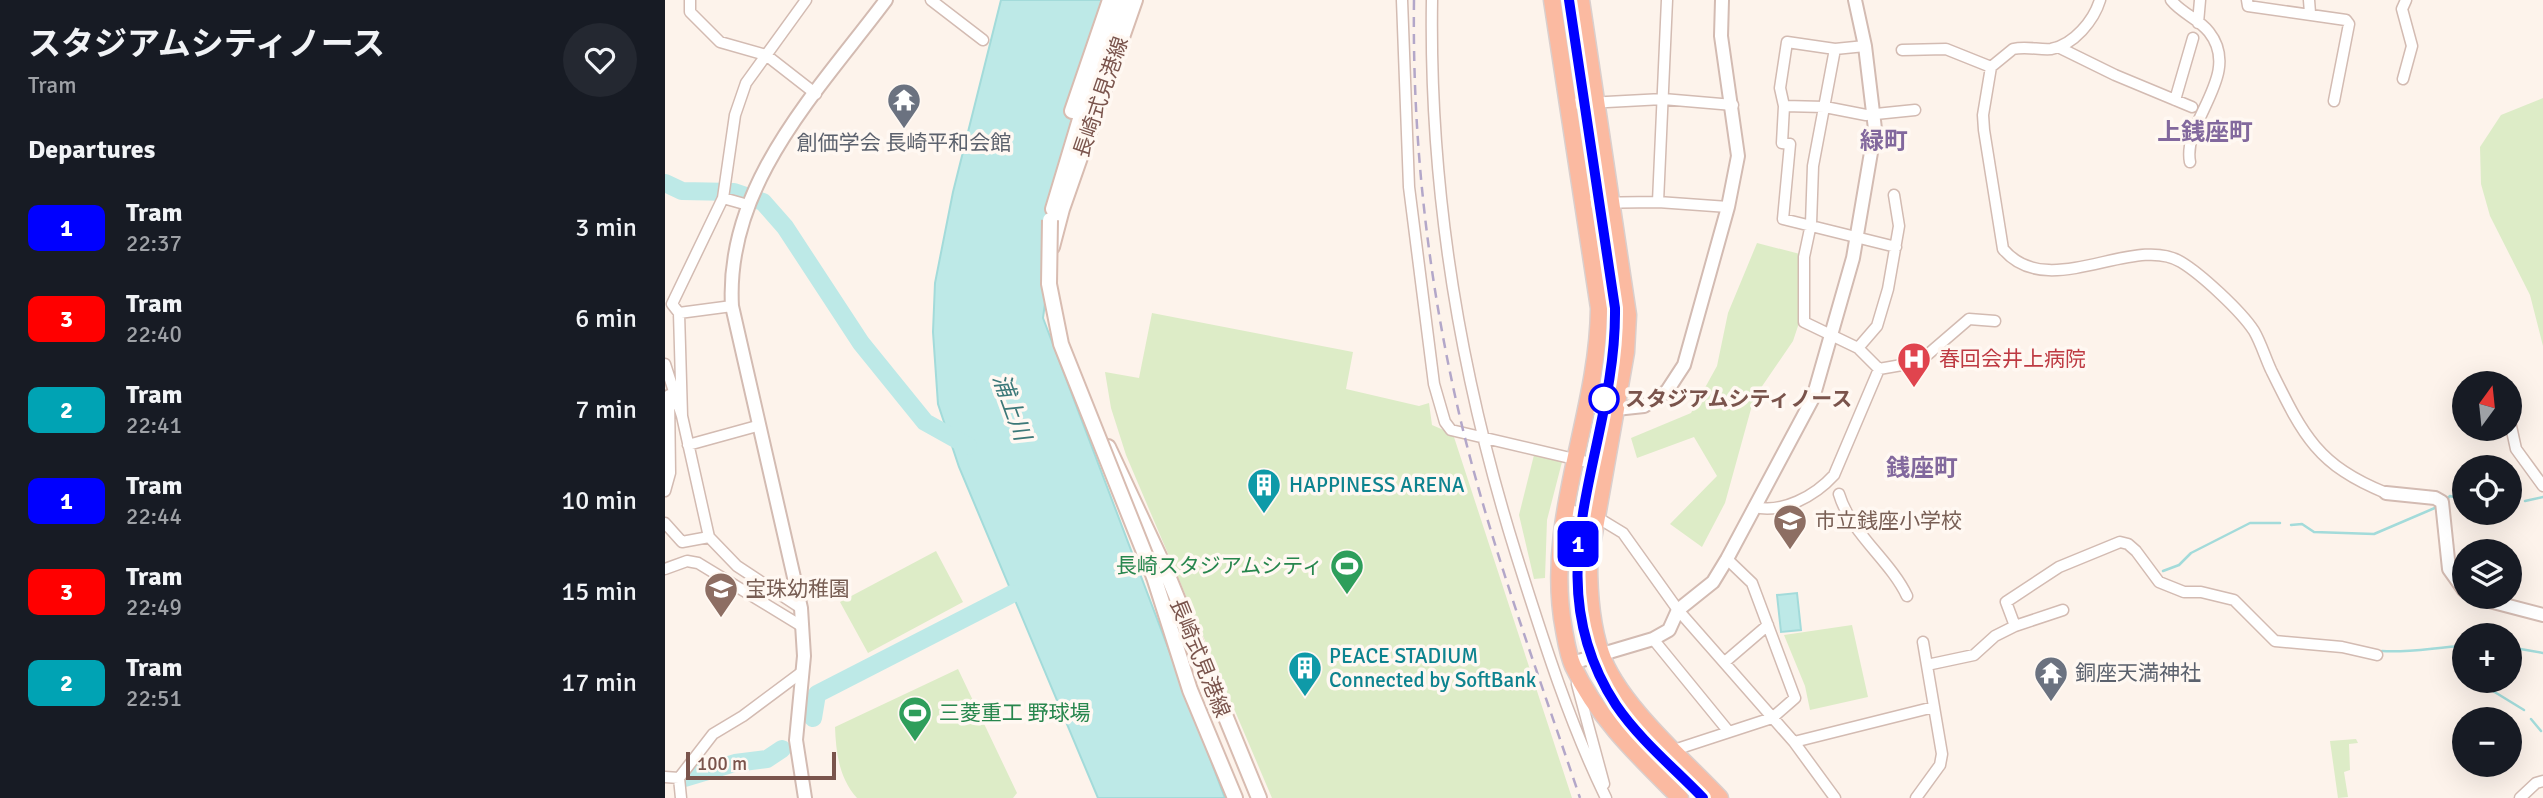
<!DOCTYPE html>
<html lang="en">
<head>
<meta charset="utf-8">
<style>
	:root { --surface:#171b24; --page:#242831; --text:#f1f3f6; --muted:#9ea1a6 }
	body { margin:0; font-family:Signika,"Noto Sans JP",sans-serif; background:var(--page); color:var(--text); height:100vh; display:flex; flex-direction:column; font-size:26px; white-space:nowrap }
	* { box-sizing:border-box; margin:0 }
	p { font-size:23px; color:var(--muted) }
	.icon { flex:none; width:38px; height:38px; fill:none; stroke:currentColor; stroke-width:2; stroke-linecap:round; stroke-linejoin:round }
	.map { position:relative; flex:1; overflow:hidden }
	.sheet { display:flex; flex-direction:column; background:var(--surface); width:665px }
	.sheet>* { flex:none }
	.badge { padding:0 14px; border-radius:10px; font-size:24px; line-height:46px }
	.needle { width:46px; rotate:15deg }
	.fabs { position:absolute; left:1787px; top:371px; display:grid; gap:14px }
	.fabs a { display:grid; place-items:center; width:70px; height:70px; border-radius:50%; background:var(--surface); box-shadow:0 7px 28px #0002; font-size:35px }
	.scale { position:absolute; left:21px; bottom:18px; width:150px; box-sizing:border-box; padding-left:7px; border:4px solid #7a544c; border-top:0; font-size:19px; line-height:24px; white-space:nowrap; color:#7a544c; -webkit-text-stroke:5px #fff8f2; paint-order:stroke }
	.map>.badge { position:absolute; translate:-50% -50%; box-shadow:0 0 0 4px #fff }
	h2 { padding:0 28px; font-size:26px; line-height:63px }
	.round { display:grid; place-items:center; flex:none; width:74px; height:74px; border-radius:37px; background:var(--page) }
	.headline { display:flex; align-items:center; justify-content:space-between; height:119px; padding:0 28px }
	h1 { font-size:33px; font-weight:700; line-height:52px }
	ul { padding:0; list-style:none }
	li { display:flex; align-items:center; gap:21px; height:91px; padding:0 28px }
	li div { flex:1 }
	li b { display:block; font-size:26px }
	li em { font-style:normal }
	li .badge { min-width:77px; font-weight:700; text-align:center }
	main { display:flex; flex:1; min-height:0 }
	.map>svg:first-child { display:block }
	.green { fill:#ddecc7 }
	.water { fill:#bde9e7; stroke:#a3dbda; stroke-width:2 }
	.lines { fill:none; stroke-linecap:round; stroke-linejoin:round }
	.stream { stroke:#a3dbda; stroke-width:2.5 }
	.river { stroke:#bde9e7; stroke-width:18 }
	.minor-casing { stroke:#d3bbb2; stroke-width:13 }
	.tertiary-casing { stroke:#d3bbb2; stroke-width:16 }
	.secondary-casing { stroke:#d8bcb1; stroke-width:18 }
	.trunk-casing { stroke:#dacfcd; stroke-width:19 }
	.minor { stroke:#fff; stroke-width:10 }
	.tertiary { stroke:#fff; stroke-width:12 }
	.secondary { stroke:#fff; stroke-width:14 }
	.trunk { stroke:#fbbaa1; stroke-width:16 }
	.tram { stroke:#b3a7c9; stroke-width:2 }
	.rail { stroke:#b3a7c9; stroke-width:2.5; stroke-dasharray:10 7; stroke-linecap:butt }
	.secondary-bridge-casing { stroke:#d8bcb1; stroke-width:18; stroke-linecap:butt }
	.secondary-bridge { stroke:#fff; stroke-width:14 }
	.line-casing { stroke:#fff; stroke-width:16 }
	.line { stroke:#00f; stroke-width:10 }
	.stop-dot { fill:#fff; stroke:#00f; stroke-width:3.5 }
	.labels { text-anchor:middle; stroke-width:7; stroke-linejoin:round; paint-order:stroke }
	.street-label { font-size:21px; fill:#7a544c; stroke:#fff8f2 }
	.worship-label { font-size:21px; fill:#5b616d; stroke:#fff8f2 }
	.health-label { font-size:21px; fill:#be3a42; stroke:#fff8f2; text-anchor:start }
	.stop-label { font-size:21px; font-weight:bold; fill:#7a544c; stroke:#fff8f2; text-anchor:start }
	.culture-label { font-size:21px; fill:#0d838f; stroke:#fff8f2; text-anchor:start }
	.education-label { font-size:21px; fill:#785e54; stroke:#fff8f2; text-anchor:start }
	.leisure-label { font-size:21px; fill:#27864d; stroke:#fff8f2; text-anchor:end }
	.water-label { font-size:23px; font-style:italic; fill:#3b7878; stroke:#fff8f2 }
	.quarter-label { font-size:24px; font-weight:bold; fill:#82689d; stroke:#fff8f2 }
</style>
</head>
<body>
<main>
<section class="sheet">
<div class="headline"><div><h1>スタジアムシティノース</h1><p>Tram</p></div><a class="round"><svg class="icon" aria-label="heart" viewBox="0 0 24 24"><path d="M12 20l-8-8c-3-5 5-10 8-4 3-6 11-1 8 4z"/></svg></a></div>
<h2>Departures</h2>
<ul>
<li><span class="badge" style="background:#00f;color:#fff">1</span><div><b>Tram</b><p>22:37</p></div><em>3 min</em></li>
<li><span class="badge" style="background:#f00;color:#fff">3</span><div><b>Tram</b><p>22:40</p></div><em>6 min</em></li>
<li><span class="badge" style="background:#00a3b4;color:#fff">2</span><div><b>Tram</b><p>22:41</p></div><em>7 min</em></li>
<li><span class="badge" style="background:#00f;color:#fff">1</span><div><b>Tram</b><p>22:44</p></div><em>10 min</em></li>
<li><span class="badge" style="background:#f00;color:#fff">3</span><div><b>Tram</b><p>22:49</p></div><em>15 min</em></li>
<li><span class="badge" style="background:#00a3b4;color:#fff">2</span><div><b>Tram</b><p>22:51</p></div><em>17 min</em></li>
</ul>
</section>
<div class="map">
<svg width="1878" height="798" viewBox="0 0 1878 798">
	<rect width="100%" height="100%" fill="#fdf3eb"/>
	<path class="green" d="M 1878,98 L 1878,346 L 1865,295 L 1825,216 L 1816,184 L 1815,147 L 1836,115 Z
		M 1092,243 L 1135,254 L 1133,326 L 1128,341 L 1089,398 L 1060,503 L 1037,547 L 1005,524 L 1052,476 L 1029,437 L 972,458 L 966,438 L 1026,413 L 1052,366 L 1063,313 Z
		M 487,313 L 688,352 L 681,389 L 754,406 L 764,403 L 767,425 L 788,434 L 907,798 L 607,798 L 461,455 L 446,408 L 440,372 L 474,378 Z
		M 869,455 L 897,462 L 882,520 L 880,578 L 869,579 L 854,515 Z
		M 271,551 L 298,602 L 203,653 L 175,602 Z
		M 1187,625 L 1203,697 L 1145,710 L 1140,686 L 1119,635 Z
		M 293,669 L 352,793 L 348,798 L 192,798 C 174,778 171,753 170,727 Z
		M 1691,739 L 1693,743 L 1684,744 L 1685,770 L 1679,772 L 1683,797 L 1673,798 L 1665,741 Z"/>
	<path class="water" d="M 336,0 L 443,0 L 400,153 L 378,318 L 560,798 L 433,798 L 294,467 L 273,404 L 268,332 L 270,283 L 288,192 Z
		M 1132,593 L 1136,630 L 1116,632 L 1112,595 Z"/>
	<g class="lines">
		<path class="stream" d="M 1783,498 L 1785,496 L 1799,500
			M 1860,501 L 1878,497
			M 1844,503 L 1849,502
			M 1626,525 L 1637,524 L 1649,532 L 1709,534 L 1772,507
			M 1498,571 L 1514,565 L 1526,553 L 1585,523 L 1615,523
			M 1844,647 L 1878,653
			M 1717,651 C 1745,653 1771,647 1799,646
			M 1823,681 L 1828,691 L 1859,710
			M 1866,719 L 1876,731"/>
		<path class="river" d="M 0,183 L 17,191 L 69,192 L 98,202 L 120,227 L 196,343 L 260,422 L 303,446
			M 148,718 L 152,694 L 347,594
			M 20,778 L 70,763 L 102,759 L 117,749"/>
		<g class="minor-casing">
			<path id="minor" d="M 25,0 L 25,12 L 55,42 L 101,55 L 151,94
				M 266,0 L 318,40
				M 737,0 L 744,187 L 769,384 L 780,422 L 786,430 L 939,466
				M 767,0 C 764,189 795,375 851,554 C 877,636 903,720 941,798
				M 1435,0 C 1429,20 1409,45 1386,49 C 1374,50 1361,46 1348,49 L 1326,67 L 1318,115 L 1319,130 L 1338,249 C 1383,303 1469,233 1516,262 C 1536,274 1576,311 1589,331 C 1596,343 1600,357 1606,370 C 1638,435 1652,465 1721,493
				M 1506,0 C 1516,13 1534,19 1544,32 C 1578,75 1517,121 1525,162
				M 1582,0 L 1583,6 L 1681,20 L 1684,24 L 1669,101
				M 1644,0 L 1645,13
				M 1533,23 L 1535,0
				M 1200,46 L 1170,49 L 1122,42 L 1115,88 L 1119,106 L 1117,143 L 1125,144 L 1118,219 L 1231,247
				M 1393,47 L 1450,75 L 1527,107
				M 1170,49 L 1148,166 L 1146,224 L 1139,257 L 1139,322 L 1193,348 L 1214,369
				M 1237,50 L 1281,49 L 1326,67
				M 1738,79 L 1747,46 L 1737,9 L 1741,0
				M 1510,100 L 1528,38
				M 904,104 L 998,99 L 1068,105
				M 1119,106 L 1160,107 L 1201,115 L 1250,110
				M 58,198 L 83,205
				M 993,202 L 1002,0
				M 917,203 L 993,202 L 1063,207
				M 14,313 L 67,306
				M 1193,348 L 1212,326 L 1223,289 L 1234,226 L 1229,195
				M 0,364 L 17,416 L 44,537 L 72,566 L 136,608
				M 17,416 L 14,313 L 7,304 L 58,198 L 70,115 L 81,83 L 141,0
				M 1844,417 L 1851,449 L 1878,486
				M 23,445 L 92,426
				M 0,491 L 5,473 L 4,395
				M 1174,494 C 1186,534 1225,560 1242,596
				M 1089,507 C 1117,514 1150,496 1169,475 L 1214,369 L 1254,362 L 1304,319 L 1330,321
				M 900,509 L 930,516 L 958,533 L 1013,610 L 1129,742 L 1170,798
				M 0,523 L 17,542 L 44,537
				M 0,569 L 22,561 L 33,563 L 138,627
				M 1350,626 L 1398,610
				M 988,639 L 1064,732
				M 1061,661 L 1103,625
				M 1262,665 L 1309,655 L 1330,636 L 1350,626 L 1341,602 L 1394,567 L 1455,542 L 1463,544 L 1471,551 L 1494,582 L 1519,592 L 1536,592 L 1569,600 L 1610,641 L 1677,647 L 1712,655
				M 912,684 L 939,784
				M 1129,742 L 1269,707
				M 1009,750 L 1107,718 L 1130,698 L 1087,583 L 1062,559
				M 0,777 L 14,778 L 48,734 L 78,716 L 137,672
				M 14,778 L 16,798
				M 1251,798 L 1275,765 L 1277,754 L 1258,642
				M 1855,798 L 1871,783 L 1878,781"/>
		</g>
		<g class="tertiary-casing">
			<path id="tertiary" d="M 921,406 L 951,409 L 979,406 L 1002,391 L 1019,365 L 1063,207 L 1073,156 L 1056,36 L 1057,0
				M 1721,493 L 1770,498 L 1777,502 L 1784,569 L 1799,590
				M 1809,597 L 1878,615
				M 907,663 L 988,639 L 1004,630 L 1013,610 L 1048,582 L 1062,559 L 1148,398 L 1188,258 L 1210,129 L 1200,46 L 1190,0
				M 140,798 L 131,740 L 139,656 L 136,608 L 67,306 C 60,184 153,91 221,0"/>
		</g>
		<g class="secondary-casing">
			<path id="secondary" d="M 407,111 L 445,0
				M 388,209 L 418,109 L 457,0
				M 387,247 L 397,209 L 470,0
				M 443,447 L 501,571 L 594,798
				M 489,577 L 525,690 L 570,798"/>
		</g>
		<g class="trunk-casing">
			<path id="trunk" d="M 887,0 L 934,308 C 933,417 878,520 899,630 C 901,641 903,655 908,666 C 933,719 974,757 1015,798
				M 916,0 L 963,315 L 961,352 L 924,562 C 924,593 926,624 936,653 C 952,702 1019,760 1055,798"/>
		</g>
		<use href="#minor" class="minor"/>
		<use href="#tertiary" class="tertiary"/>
		<use href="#secondary" class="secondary"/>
		<use href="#trunk" class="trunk"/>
		<path class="tram" d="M 904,0 L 950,308 C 952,448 864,573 951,705 C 974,739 1009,768 1038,798"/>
		<path class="rail" d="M 749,0 C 747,145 764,290 798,430 C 829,555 874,676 915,798"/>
		<g class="secondary-bridge-casing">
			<path id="secondary-bridge" d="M 385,220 L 384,284 L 396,344 L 489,577"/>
		</g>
		<use href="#secondary-bridge" class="secondary-bridge"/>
	</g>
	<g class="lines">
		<g class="line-casing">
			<path id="line" d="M 904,0 L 950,308 C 952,448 864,572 951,705 C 974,739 1009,768 1038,798"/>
		</g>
		<use href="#line" class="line"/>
	</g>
	<defs>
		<g id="temple-pin" transform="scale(1.75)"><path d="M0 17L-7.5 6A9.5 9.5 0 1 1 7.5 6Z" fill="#6b7280" stroke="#fff8f2"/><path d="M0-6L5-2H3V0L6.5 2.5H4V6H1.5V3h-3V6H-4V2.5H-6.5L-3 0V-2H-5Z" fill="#fff"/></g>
		<g id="hospital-pin" transform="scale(1.75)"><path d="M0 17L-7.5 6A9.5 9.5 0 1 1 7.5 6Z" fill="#e0444e" stroke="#fff8f2"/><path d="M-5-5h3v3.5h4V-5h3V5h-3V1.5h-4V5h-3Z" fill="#fff"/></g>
		<g id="building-pin" transform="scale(1.75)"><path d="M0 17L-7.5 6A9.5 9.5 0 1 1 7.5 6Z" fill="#0f9aa8" stroke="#fff8f2"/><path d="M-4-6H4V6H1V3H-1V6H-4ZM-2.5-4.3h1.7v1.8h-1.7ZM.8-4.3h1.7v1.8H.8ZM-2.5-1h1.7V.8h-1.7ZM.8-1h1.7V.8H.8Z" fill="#fff"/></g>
		<g id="school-pin" transform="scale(1.75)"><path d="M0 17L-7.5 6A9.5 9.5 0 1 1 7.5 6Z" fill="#8d6e63" stroke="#fff8f2"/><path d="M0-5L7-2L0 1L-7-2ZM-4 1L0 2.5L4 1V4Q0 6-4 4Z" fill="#fff"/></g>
		<g id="stadium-pin" transform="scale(1.75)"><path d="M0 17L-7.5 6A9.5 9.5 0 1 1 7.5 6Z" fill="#2e9e5b" stroke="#fff8f2"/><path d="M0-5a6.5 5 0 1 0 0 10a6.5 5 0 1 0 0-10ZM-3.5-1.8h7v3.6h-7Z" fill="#fff"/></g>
	</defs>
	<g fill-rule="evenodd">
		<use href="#temple-pin" x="239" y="100"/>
		<use href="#hospital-pin" x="1249" y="359"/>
		<use href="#building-pin" x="599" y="485"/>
		<use href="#school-pin" x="1125" y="521"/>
		<use href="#stadium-pin" x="682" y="566"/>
		<use href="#school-pin" x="56" y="589"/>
		<use href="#building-pin" x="640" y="668"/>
		<use href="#temple-pin" x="1386" y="673"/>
		<use href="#stadium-pin" x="250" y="713"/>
	</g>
	<circle class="stop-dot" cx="939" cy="399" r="14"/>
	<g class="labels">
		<g class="street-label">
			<text transform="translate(436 97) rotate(-71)" y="7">長崎式見港線</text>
			<text transform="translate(535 658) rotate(68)" y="7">長崎式見港線</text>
		</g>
		<g class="worship-label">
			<text x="239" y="150">創価学会 長崎平和会館</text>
			<text x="1410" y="680" text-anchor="start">銅座天満神社</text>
		</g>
		<g class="health-label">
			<text x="1274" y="366">春回会井上病院</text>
		</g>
		<g class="stop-label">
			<text x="960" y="406">スタジアムシティノース</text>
		</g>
		<g class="culture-label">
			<text x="624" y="492">HAPPINESS ARENA</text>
			<text x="664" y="663">PEACE STADIUM<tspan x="664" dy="24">Connected by SoftBank</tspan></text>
		</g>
		<g class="education-label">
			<text x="1150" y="528">市立銭座小学校</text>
			<text x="80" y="596">宝珠幼稚園</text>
		</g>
		<g class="leisure-label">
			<text x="658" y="573">長崎スタジアムシティ</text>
			<text x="274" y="720" text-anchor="start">三菱重工 野球場</text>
		</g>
		<g class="water-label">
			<text transform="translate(347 407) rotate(70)" y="8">浦上川</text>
		</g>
		<g class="quarter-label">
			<text x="1540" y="140">上銭座町</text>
			<text x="1219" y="149">緑町</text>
			<text x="1257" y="476">銭座町</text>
		</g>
	</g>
</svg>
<div class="fabs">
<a><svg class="needle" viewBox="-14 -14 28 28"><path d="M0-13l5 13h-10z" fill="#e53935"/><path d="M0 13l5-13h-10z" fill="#9ea1a6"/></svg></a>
<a><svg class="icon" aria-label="locate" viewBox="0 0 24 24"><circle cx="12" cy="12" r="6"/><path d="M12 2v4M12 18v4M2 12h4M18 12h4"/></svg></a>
<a><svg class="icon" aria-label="layers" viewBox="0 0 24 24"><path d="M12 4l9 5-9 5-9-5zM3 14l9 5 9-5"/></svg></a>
<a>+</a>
<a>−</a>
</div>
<div class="scale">100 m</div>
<b class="badge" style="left:913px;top:544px;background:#00f;color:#fff">1</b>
</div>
</main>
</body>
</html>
